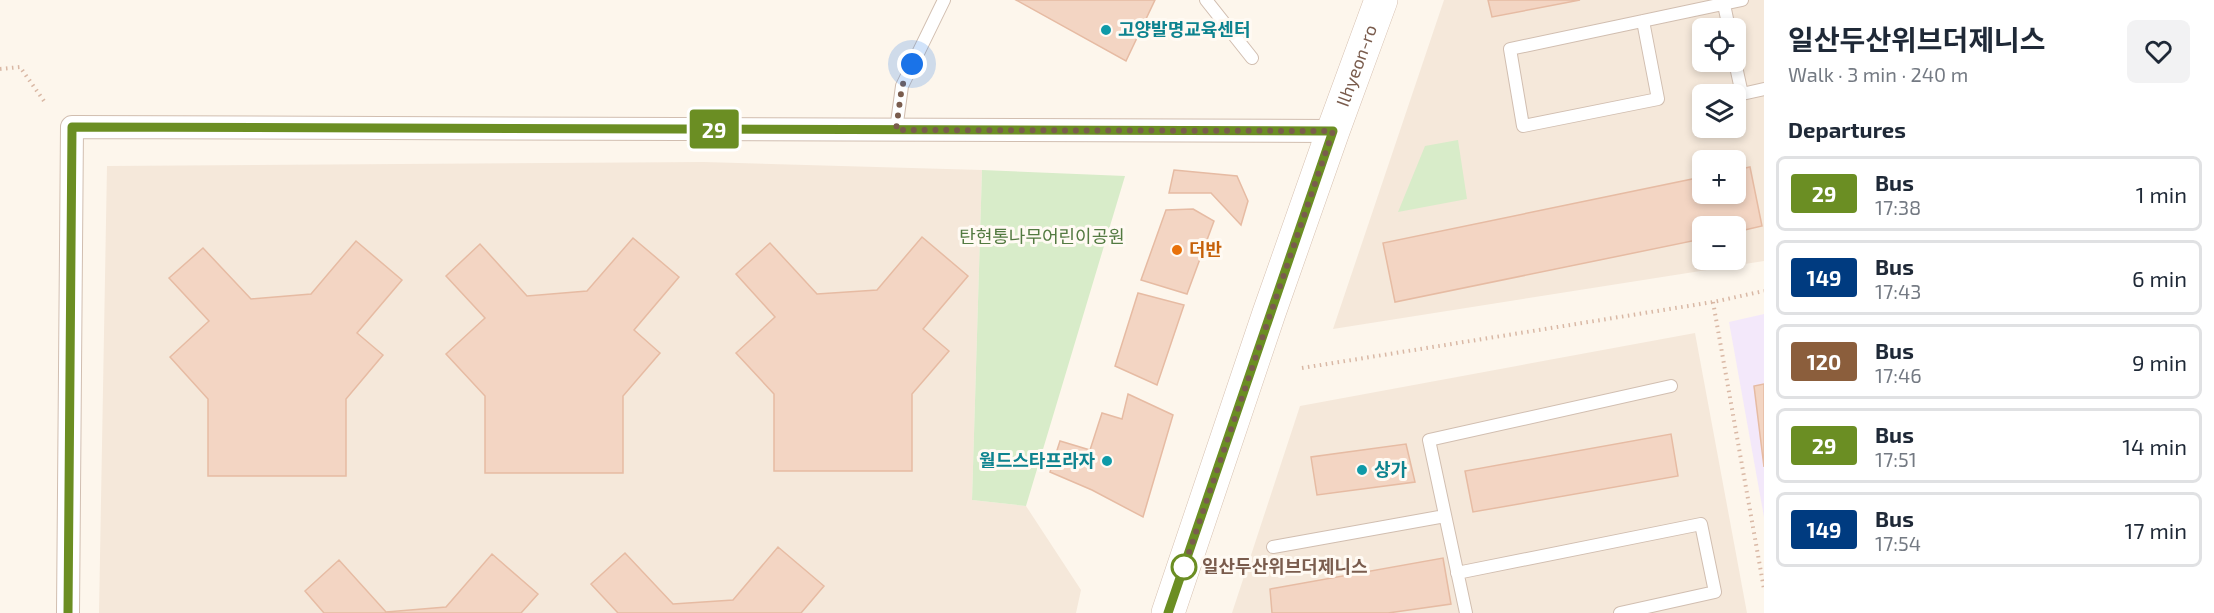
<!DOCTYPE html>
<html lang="en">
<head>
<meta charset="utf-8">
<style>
	:root { --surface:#fff; --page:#f2f2f3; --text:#1f2937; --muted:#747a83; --line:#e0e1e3 }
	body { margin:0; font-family:"Exo 2","Noto Sans KR",sans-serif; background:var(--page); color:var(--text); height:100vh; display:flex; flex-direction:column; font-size:22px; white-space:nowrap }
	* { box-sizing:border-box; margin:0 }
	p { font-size:20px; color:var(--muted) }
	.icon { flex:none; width:33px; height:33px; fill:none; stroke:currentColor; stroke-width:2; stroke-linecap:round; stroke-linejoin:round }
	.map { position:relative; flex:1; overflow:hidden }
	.panel { display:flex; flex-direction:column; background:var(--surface); width:450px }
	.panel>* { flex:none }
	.badge { padding:0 12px; border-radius:4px; font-size:21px; line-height:39px }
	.controls { position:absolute; left:1692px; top:18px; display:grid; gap:12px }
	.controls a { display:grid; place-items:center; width:54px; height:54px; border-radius:9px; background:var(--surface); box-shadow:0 3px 9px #0003; font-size:30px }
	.you { position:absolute; width:30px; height:30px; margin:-15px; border:4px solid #fff; border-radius:50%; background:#1a73e8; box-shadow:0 0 0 9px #1a73e833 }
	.map>.badge { position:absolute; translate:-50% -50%; box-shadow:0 0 0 3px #fff }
	h2 { padding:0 24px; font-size:22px; line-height:54px }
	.round { display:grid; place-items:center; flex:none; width:63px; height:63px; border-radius:9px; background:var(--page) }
	.overview { display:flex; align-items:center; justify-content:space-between; height:102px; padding:0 24px }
	h1 { font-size:28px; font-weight:700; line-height:45px }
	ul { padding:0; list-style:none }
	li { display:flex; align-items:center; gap:18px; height:75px; margin:0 12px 9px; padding:0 12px; border:3px solid var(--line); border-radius:9px }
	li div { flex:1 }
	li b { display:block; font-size:22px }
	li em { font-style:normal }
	li .badge { min-width:66px; font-weight:700; text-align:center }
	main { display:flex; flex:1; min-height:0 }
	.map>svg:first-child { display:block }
	.residential { fill:#f5e8da; fill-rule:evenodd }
	.education { fill:#f3e8fa }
	.green { fill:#d8ecc9 }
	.building { fill:#f3d5c3; stroke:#e6bba3; stroke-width:1.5 }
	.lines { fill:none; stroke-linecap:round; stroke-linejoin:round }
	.lane-casing { stroke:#d1beb0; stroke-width:14 }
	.street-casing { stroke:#d1beb0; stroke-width:24 }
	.secondary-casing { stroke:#d6c0b0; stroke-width:34 }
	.path { stroke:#d9b8a5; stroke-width:4; stroke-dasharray:1.5 4.5; stroke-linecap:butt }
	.lane { stroke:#fff; stroke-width:12 }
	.street { stroke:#fff; stroke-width:22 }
	.secondary { stroke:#fff; stroke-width:33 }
	.line-casing { stroke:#fff; stroke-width:14 }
	.line { stroke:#6b8e23; stroke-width:9 }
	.walk { stroke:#7a5c4d; stroke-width:6; stroke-dasharray:0 10.8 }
	.culture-dot { fill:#0f9aa8; stroke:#fffaf3; stroke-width:2 }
	.food-dot { fill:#e8710a; stroke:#fffaf3; stroke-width:2 }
	.stop-dot { fill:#fff; stroke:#6b8e23; stroke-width:3 }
	.labels { text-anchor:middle; stroke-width:6; stroke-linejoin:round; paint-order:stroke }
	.culture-label { font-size:18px; font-weight:bold; fill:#0d838f; stroke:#fffaf3; text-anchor:start }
	.street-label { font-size:18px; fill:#7a5c4d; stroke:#fffaf3 }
	.park-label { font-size:18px; fill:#537a41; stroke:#fffaf3 }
	.food-label { font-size:18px; font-weight:bold; fill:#c56008; stroke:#fffaf3; text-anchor:start }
	.stop-label { font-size:18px; font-weight:bold; fill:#7a5c4d; stroke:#fffaf3; text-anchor:start }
</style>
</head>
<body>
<main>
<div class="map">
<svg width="1764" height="613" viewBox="0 0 1764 613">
	<rect width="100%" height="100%" fill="#fdf6ec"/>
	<path class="residential" d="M 1444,0 L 1764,0 L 1764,261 L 1333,329 ZM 1702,28 L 1736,28 L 1736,62 L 1702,62 ZM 1702,94 L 1736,94 L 1736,128 L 1702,128 ZM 1702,160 L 1736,160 L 1736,194 L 1702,194 ZM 1702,226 L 1736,226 L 1736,260 L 1702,260 Z
		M 704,162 L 982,170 L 972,500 L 1026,506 L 1081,590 L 1076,613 L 99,613 L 107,166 Z
		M 1695,333 L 1747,613 L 1232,613 L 1300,406 Z"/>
	<path class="education" d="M 1764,314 L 1764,517 L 1729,322 Z"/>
	<path class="green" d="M 1458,140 L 1467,199 L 1398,212 L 1425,146 Z
		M 982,170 L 1125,176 L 1026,506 L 972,500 Z"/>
	<path class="building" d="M 1016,0 L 1155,0 L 1126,61 Z
		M 1488,0 L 1580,0 L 1492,17 Z
		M 1750,167 L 1762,226 L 1736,232 L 1736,226 L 1702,226 L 1702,239 L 1395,302 L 1383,243 L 1702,177 L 1702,194 L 1736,194 L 1736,170 Z
		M 1174,170 L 1237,176 L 1248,201 L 1241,225 L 1211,193 L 1169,193 Z
		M 1193,209 L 1214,221 L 1187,294 L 1141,280 L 1166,210 Z
		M 922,237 L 968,276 L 923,329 L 949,351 L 912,394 L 912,471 L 774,471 L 774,394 L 736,353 L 775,317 L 736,274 L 770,243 L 817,294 L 877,290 Z
		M 633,238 L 679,277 L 634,330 L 660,353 L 623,396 L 623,473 L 485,473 L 485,396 L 446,354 L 485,318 L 446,276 L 480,244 L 527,296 L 587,291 Z
		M 356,241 L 402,280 L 357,333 L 383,355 L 346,399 L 346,476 L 208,476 L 208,399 L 170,357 L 209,321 L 169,278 L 203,248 L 251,299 L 311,294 Z
		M 1138,293 L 1184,305 L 1157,385 L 1115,366 Z
		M 1764,384 L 1764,467 L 1754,386 Z
		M 1128,394 L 1173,415 L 1143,517 L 1092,490 L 1050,472 L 1060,441 L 1090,450 L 1102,413 L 1122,419 Z
		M 1671,434 L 1678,476 L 1473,512 L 1465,471 Z
		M 1406,444 L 1415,482 L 1317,495 L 1311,457 Z
		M 778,547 L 824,586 L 801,613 L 618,613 L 591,584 L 625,553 L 673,604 L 733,600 Z
		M 492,554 L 538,594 L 521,613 L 324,613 L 305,591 L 339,560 L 386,612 L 446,607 Z
		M 1443,558 L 1451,604 L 1388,613 L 1272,613 L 1270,589 Z"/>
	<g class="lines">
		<g class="lane-casing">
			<path id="lane" d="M 1206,0 L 1252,58
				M 1723,0 L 1729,28
				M 1643,21 L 1658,99 L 1523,126 L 1510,49 C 1587,32 1665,17 1742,0
				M 1735,62 L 1742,94 L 1764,89
				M 896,130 L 902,86 L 944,0
				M 1273,547 L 1445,516
				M 1457,573 L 1701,524 L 1715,592 L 1620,613
				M 1466,613 L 1429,440 L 1671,386"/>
		</g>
		<g class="street-casing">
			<path id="street" d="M 68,613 L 72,127 L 1333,131"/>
		</g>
		<g class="secondary-casing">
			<g id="secondary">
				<path id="s1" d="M 1168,613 L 1269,313 L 1333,131 L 1381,0"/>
			</g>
		</g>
		<path class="path" d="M 0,69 L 20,67 L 44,101
			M 1713,302 L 1764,589
			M 1302,368 L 1713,302 L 1764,291"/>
		<use href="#lane" class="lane"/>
		<use href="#street" class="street"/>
		<use href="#secondary" class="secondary"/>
	</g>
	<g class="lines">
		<g class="line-casing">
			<path id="line" d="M 68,613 L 72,127 L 1333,131 L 1168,613"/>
		</g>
		<use href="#line" class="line"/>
		<path class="walk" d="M 912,64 L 902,86 L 896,130 L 1333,131 L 1183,570 L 1184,567"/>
	</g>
	<g class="culture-dot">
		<circle cx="1106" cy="30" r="6"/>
		<circle cx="1107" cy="461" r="6"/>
		<circle cx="1362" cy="470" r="6"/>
	</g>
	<circle class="food-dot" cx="1177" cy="250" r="6"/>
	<circle class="stop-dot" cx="1184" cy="567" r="12"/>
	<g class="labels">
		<g class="culture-label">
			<text x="1118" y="36">고양발명교육센터</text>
			<text x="1095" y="467" text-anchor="end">월드스타프라자</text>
			<text x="1374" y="476">상가</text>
		</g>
		<g class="street-label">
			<text dy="6" stroke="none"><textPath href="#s1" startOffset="579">Ilhyeon-ro</textPath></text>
		</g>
		<g class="park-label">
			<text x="1042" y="243">탄현통나무어린이공원</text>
		</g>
		<g class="food-label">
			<text x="1189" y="256">더반</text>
		</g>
		<g class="stop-label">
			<text x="1202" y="573">일산두산위브더제니스</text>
		</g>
	</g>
</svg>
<div class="controls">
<a><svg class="icon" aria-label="locate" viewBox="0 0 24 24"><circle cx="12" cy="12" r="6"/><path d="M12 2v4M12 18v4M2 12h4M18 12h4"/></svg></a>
<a><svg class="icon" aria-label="layers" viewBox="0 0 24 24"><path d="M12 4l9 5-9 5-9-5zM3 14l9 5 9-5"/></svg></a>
<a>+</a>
<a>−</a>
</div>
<div class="you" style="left:912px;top:64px"></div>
<b class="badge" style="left:714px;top:129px;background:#6b8e23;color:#fff">29</b>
</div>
<section class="panel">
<div class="overview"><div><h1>일산두산위브더제니스</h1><p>Walk · 3 min · 240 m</p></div><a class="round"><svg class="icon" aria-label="heart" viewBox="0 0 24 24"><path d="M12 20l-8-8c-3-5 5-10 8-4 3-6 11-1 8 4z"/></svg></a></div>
<h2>Departures</h2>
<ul>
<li><span class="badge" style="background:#6b8e23;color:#fff">29</span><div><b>Bus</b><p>17:38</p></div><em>1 min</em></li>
<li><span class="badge" style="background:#003b80;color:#fff">149</span><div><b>Bus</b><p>17:43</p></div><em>6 min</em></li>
<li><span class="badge" style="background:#8b5e3c;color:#fff">120</span><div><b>Bus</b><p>17:46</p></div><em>9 min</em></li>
<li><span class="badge" style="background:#6b8e23;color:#fff">29</span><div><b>Bus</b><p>17:51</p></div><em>14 min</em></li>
<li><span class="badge" style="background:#003b80;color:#fff">149</span><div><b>Bus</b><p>17:54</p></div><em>17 min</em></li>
</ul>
</section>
</main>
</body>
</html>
